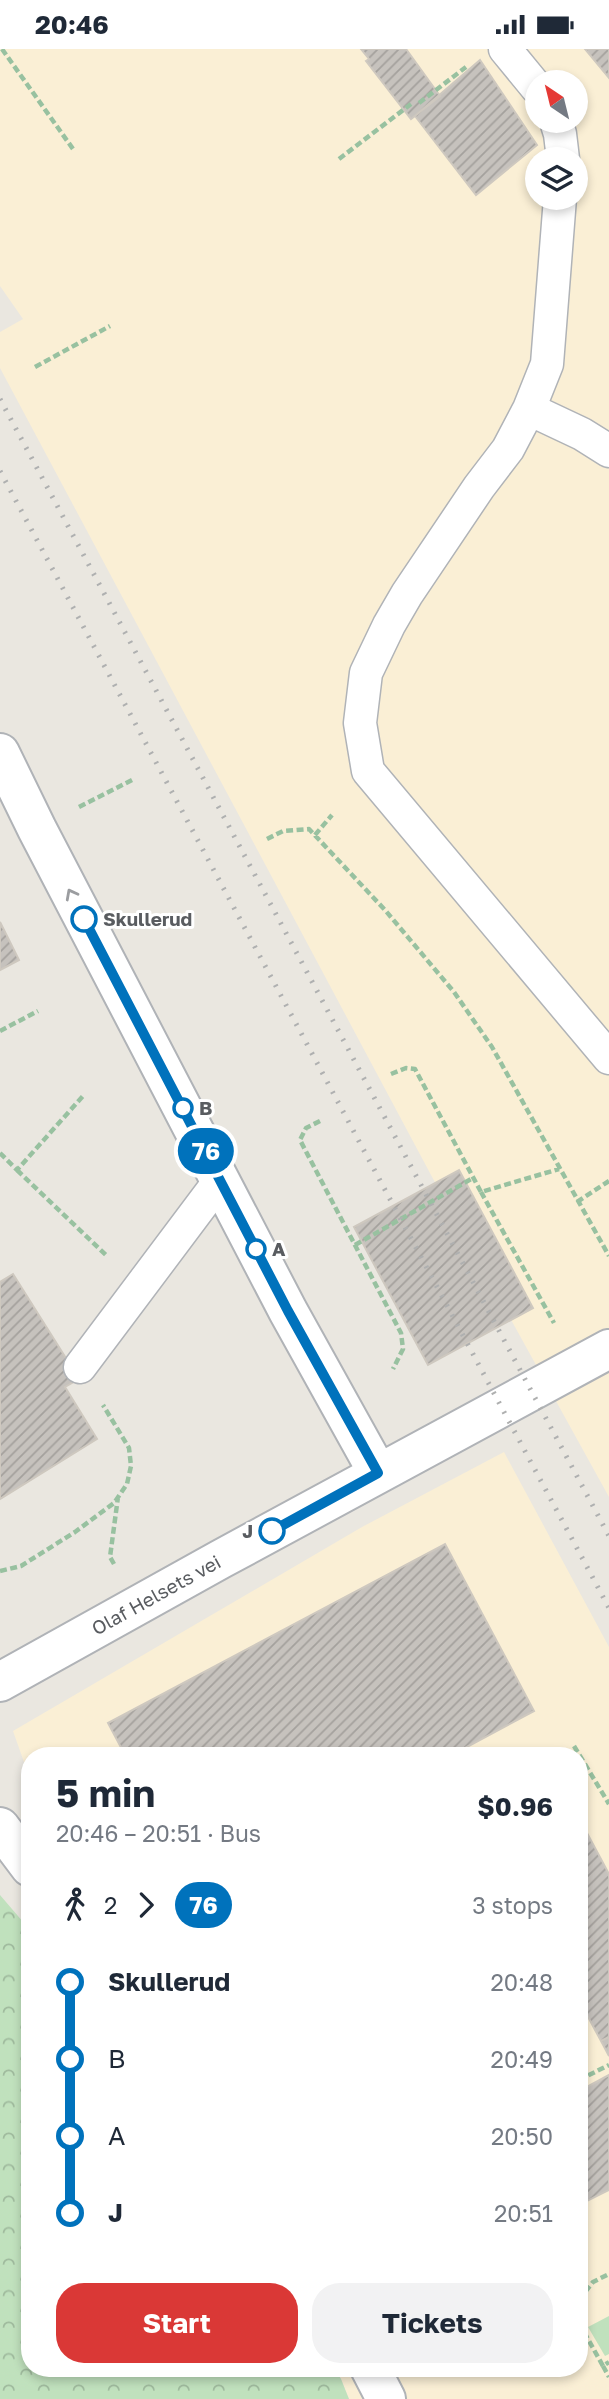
<!DOCTYPE html>
<html lang="en">
<head>
<meta charset="utf-8">
<style>
	:root { --surface:#fff; --page:#f2f2f3; --text:#1f2937; --muted:#747a83; --accent:#da3836 }
	body { margin:0; font-family:"Golos Text",sans-serif; background:var(--page); color:var(--text); height:100vh; display:flex; flex-direction:column; font-size:26px; white-space:nowrap }
	* { box-sizing:border-box; margin:0 }
	p { font-size:23px; color:var(--muted) }
	.icon { flex:none; width:38px; height:38px; fill:none; stroke:currentColor; stroke-width:2; stroke-linecap:round; stroke-linejoin:round }
	.map { position:relative; flex:1; overflow:hidden }
	.sheet { position:absolute; left:21px; top:1698px; width:567px; height:630px; display:flex; flex-direction:column; background:var(--surface); border-radius:28px; box-shadow:0 4px 10px #0003 }
	.sheet>* { flex:none }
	.badge { padding:0 14px; border-radius:23px; font-size:24px; line-height:46px }
	.needle { width:46px; rotate:325deg }
	.tools { position:absolute; left:525px; top:21px; display:grid; gap:14px }
	.tools a { display:grid; place-items:center; width:63px; height:63px; border-radius:50%; background:var(--surface); box-shadow:0 4px 10px #0003; font-size:35px }
	.map>.badge { position:absolute; translate:-50% -50%; box-shadow:0 0 0 4px #fff }
	.legs { display:flex; align-items:center; gap:10px; height:77px; padding:0 35px; font-size:23px }
	.legs p { margin-inline-start:auto }
	.overview { display:flex; align-items:center; justify-content:space-between; height:119px; padding:0 35px }
	h1 { font-size:38px; font-weight:700; line-height:52px }
	.primary-button { display:flex; gap:14px; margin-top:auto; padding:14px 35px }
	.primary-button a { flex:1; height:80px; border-radius:28px; background:var(--accent); color:#fff; font-size:28px; font-weight:700; line-height:80px; text-align:center }
	.primary-button a+a { background:var(--page); color:var(--text) }
	ul { padding:0 35px; list-style:none }
	li { display:flex; align-items:center; gap:24px; height:77px; font-size:26px }
	li i { display:grid; place-items:center; width:10px; height:100%; margin:0 9px; background:currentColor }
	li i::after { content:''; width:18px; height:18px; margin:-9px; border:5px solid; border-radius:50%; background:var(--surface) }
	li p { margin-inline-start:auto }
	li:first-child i { background:linear-gradient(#0000 50%,currentColor 0) }
	li:last-child i { background:linear-gradient(currentColor 50%,#0000 0) }
	.status { display:flex; justify-content:space-between; align-items:center; height:49px; padding:0 35px; background:var(--surface); direction:ltr }
	.status svg { height:19px; fill:currentColor }
	.map>svg:first-child { display:block }
	.commercial { fill:#faefd5; fill-rule:evenodd }
	.forest { fill:url(#forest-crowns) }
	.park { fill:#c0e1bd }
	.building { fill:url(#building-hatch); stroke:#cec8bf; stroke-width:2 }
	.lines { fill:none; stroke-linecap:round; stroke-linejoin:round }
	.lane-casing { stroke:#b0b3b7; stroke-width:35 }
	.street-casing { stroke:#b0b3b7; stroke-width:42 }
	.path { stroke:#98c1a0; stroke-width:4.5; stroke-dasharray:7 3.5; stroke-linecap:butt }
	.lane { stroke:#fff; stroke-width:32 }
	.street { stroke:#fff; stroke-width:38 }
	.rail { stroke:#afb0b0; stroke-width:5; stroke-dasharray:2 9; stroke-linecap:butt }
	.oneway { stroke:#9b9da0 }
	.line-1-casing { stroke:#fff; stroke-width:16 }
	.line-1 { stroke:#0072bc; stroke-width:10 }
	.stop-1-dot { fill:#fff; stroke:#0072bc; stroke-width:3.5 }
	.labels { text-anchor:middle; stroke-width:6; stroke-linejoin:round; paint-order:stroke }
	.stop-label { font-size:19px; font-weight:bold; fill:#595c60; stroke:#fff; text-anchor:start }
	.street-label { font-size:19px; fill:#595c60; stroke:#fff }
</style>
</head>
<body>
<div class="status"><b>20:46</b><svg viewBox="0 0 49 12"><path d="M0 12V9h3v3zM5 12V6h3v6zM10 12V3h3v9zM15 12V0h3v12zM26 1h20v11H26zM47 4h2v5h-2z"/></svg></div>
<div class="map">
<svg width="609" height="2350" viewBox="0 0 609 2350">
	<defs>
		<pattern id="forest-crowns" width="20" height="18" patternUnits="userSpaceOnUse" patternTransform="scale(1.75)"><rect width="20" height="18" fill="#c0e1bd"/><path d="M2 6a3 3 0 1 1 6 0M12 15a3 3 0 1 1 6 0" fill="none" stroke="#9fba9d"/></pattern>
		<pattern id="building-hatch" width="6" height="6" patternUnits="userSpaceOnUse" patternTransform="scale(1.75)"><rect width="6" height="6" fill="#c6c2bd"/><path d="M-1 1l2-2M0 6l6-6M5 7l2-2" fill="none" stroke="#a4a19d"/></pattern>
	</defs>
	<rect width="100%" height="100%" fill="#eae7e0"/>
	<path class="commercial" d="M 0,0 L 609,0 L 609,1448 L 431,1126 L 0,319 L 0,283 L 23,270 L 0,237 ZM 537,33 L 576,33 L 576,72 L 537,72 ZM 537,110 L 576,110 L 576,149 L 537,149 Z
		M 504,1403 L 609,1598 L 609,2350 L 349,2350 L 341,2330 L 334,2319 L 579,2319 L 579,1706 L 30,1706 L 30,1730 L 13,1682 L 362,1478 Z"/>
	<path class="forest" d="M 0,1846 L 30,1881 L 30,2319 L 334,2319 L 341,2330 L 349,2350 L 0,2350 Z"/>
	<path class="park" d="M 609,2267 L 609,2305 L 605,2307 L 588,2278 Z"/>
	<path class="building" d="M 361,0 L 406,0 L 440,47 L 411,70 L 366,12 L 369,10 Z
		M 585,0 L 609,0 L 609,29 Z
		M 480,11 L 537,96 L 476,146 L 415,67 Z
		M 0,873 L 19,911 L 0,921 Z
		M 459,1121 L 533,1259 L 428,1316 L 354,1178 Z
		M 13,1225 L 79,1330 L 65,1338 L 97,1390 L 0,1450 L 0,1233 Z
		M 445,1495 L 534,1662 L 452,1706 L 125,1706 L 108,1674 Z
		M 579,1769 L 609,1825 L 609,1988 L 601,1992 L 579,1951 Z
		M 609,1988 L 609,2007 L 601,1992 Z
		M 609,2026 L 609,2141 L 579,2156 L 579,2042 Z"/>
	<g class="lines">
		<g class="lane-casing">
			<path id="lane" d="M 505,0 L 537,39
				M 556,72 L 560,85 L 563,110
				M 560,149 L 547,315 L 529,360 L 508,400 L 479,438 L 407,545 L 389,576 L 366,624 L 360,674 L 368,722 L 609,1009
				M 529,360 L 582,385 L 609,402
				M 80,1318 L 221,1130"/>
		</g>
		<g class="street-casing">
			<path id="street" d="M 0,704 L 37,780 L 288,1262 L 378,1424
				M 0,1633 L 221,1510 L 609,1300
				M 0,1778 L 30,1818
				M 370,2319 L 386,2350"/>
		</g>
		<path class="path" d="M 2,0 L 73,100
			M 419,54 L 466,18
			M 339,110 L 411,55
			M 35,318 L 110,277
			M 79,758 L 134,730
			M 315,786 L 332,766
			M 267,790 L 283,782 L 309,780 L 385,861 L 454,943 L 492,998 L 609,1207
			M 0,982 L 38,962
			M 391,1025 L 406,1019 L 415,1020 L 481,1143 L 559,1120
			M 320,1072 L 306,1079 L 300,1091 L 401,1284 L 403,1300 L 393,1320
			M 0,1104 L 17,1121 L 83,1047
			M 17,1121 L 107,1207
			M 481,1143 L 554,1274
			M 577,1153 L 609,1132
			M 355,1196 L 473,1129
			M 114,1515 L 110,1508 L 118,1448
			M 0,1522 L 21,1517 L 75,1483 L 114,1454 L 127,1435 L 131,1417 L 129,1399 L 103,1356
			M 574,1697 L 609,1755
			M 579,2012 L 587,2027
			M 579,2031 L 609,2016
			M 579,2251 L 593,2233 L 609,2225
			M 579,2274 L 603,2317 L 609,2313
			M 603,2317 L 609,2328
			M 430,2326 L 446,2319"/>
		<use href="#lane" class="lane"/>
		<use href="#street" class="street"/>
		<path class="rail" d="M 0,350 L 609,1487
			M 0,422 L 609,1559"/>
	</g>
	<defs><path id="oneway-chevron" d="M-2-3.5L2.5 0L-2 3.5" fill="none" stroke-width="1.6" stroke-linecap="round" stroke-linejoin="round" transform="scale(1.75)"/></defs>
	<use class="oneway" href="#oneway-chevron" transform="translate(71 845) rotate(-118)"/>
	<g class="lines">
		<g class="line-1-casing">
			<path id="line-1" d="M 84,870 L 288,1262 L 378,1424 L 272,1482"/>
		</g>
		<use href="#line-1" class="line-1"/>
	</g>
	<g class="stop-1-dot">
		<circle cx="84" cy="870" r="12"/>
		<circle cx="183" cy="1059" r="9"/>
		<circle cx="256" cy="1200" r="9"/>
		<circle cx="272" cy="1482" r="12"/>
	</g>
	<g class="labels">
		<g class="stop-label">
			<text x="103" y="877">Skullerud</text>
			<text x="199" y="1066">B</text>
			<text x="272" y="1207">A</text>
			<text x="253" y="1489" text-anchor="end">J</text>
		</g>
		<g class="street-label">
			<text transform="translate(156 1546) rotate(-29)" y="7">Olaf Helsets vei</text>
		</g>
	</g>
</svg>
<div class="tools">
<a><svg class="needle" viewBox="-14 -14 28 28"><path d="M0-13l5 13h-10z" fill="#e53935"/><path d="M0 13l5-13h-10z" fill="#747a83"/></svg></a>
<a><svg class="icon" aria-label="layers" viewBox="0 0 24 24"><path d="M12 4l9 5-9 5-9-5zM3 14l9 5 9-5"/></svg></a>
</div>
<b class="badge" style="left:206px;top:1102px;background:#0072bc;color:#fff">76</b>
<section class="sheet">
<div class="overview"><div><h1>5 min</h1><p>20:46 – 20:51 · Bus</p></div><b>$0.96</b></div>
<div class="legs"><svg class="icon" aria-label="walk" viewBox="0 0 24 24"><circle cx="13" cy="4" r="2"/><path d="M13 8l-2 6 4 7M11 14l-3 7M7 12l3-4h3l4 4"/></svg>2<svg class="icon" aria-label="forward" viewBox="0 0 24 24"><path d="M9 5l7 7-7 7"/></svg><b class="badge" style="background:#0072bc;color:#fff">76</b><p>3 stops</p></div>
<ul>
<li><i style="color:#0072bc"></i><b>Skullerud</b><p>20:48</p></li>
<li><i style="color:#0072bc"></i><span>B</span><p>20:49</p></li>
<li><i style="color:#0072bc"></i><span>A</span><p>20:50</p></li>
<li><i style="color:#0072bc"></i><b>J</b><p>20:51</p></li>
</ul>
<div class="primary-button"><a>Start</a><a>Tickets</a></div>
</section>
</div>
</body>
</html>
